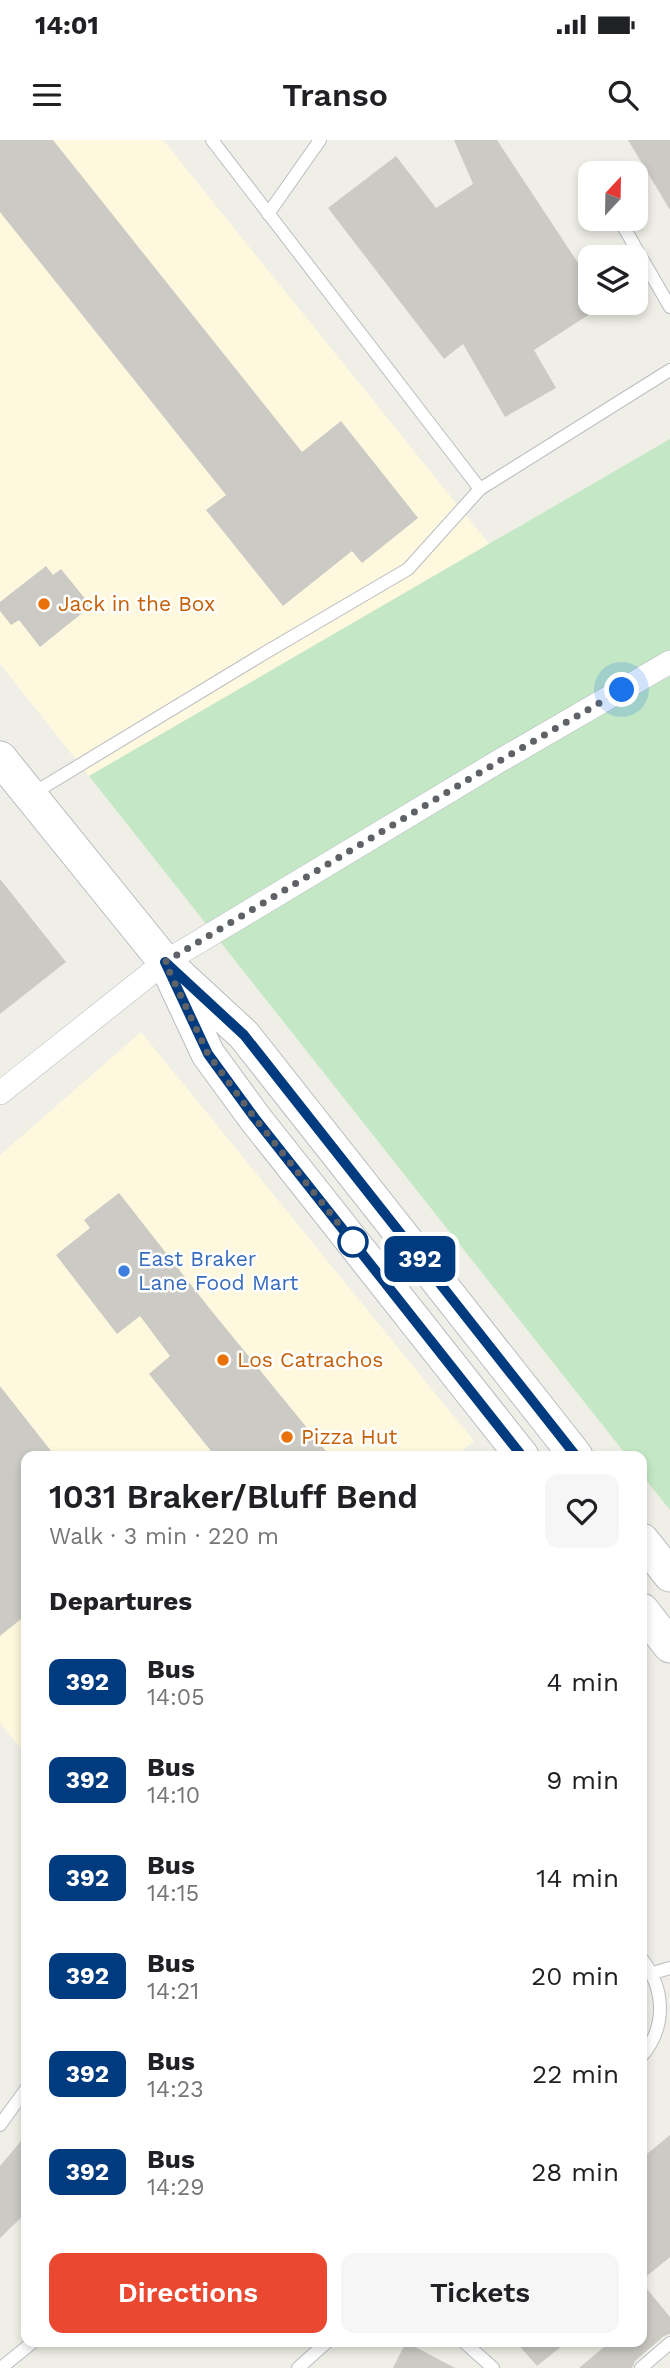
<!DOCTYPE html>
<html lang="en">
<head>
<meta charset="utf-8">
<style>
	:root { --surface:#fff; --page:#f6f6f6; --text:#202124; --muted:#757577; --accent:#eb4832 }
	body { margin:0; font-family:"Work Sans",sans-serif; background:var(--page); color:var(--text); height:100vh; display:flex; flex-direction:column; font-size:26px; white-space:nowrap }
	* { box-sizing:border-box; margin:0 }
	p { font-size:23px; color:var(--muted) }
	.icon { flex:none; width:38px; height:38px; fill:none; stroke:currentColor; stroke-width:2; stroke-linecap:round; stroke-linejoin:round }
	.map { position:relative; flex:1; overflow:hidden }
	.side { position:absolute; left:21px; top:1311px; width:626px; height:896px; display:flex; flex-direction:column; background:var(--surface); border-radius:14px; box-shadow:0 4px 10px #0003 }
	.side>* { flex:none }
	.badge { padding:0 14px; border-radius:10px; font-size:24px; line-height:46px }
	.needle { width:46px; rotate:22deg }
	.fabs { position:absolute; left:578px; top:21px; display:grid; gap:14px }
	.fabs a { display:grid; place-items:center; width:70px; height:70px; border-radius:14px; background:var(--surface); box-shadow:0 4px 10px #0003; font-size:35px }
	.you { position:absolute; width:35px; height:35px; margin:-18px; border:5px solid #fff; border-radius:50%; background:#1a73e8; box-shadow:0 0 0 10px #1a73e833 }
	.map>.badge { position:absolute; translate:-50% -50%; box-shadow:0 0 0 4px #fff }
	h2 { padding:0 28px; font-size:26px; line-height:63px }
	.round { display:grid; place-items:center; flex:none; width:74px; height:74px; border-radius:14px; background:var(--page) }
	.headline { display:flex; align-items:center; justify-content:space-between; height:119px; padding:0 28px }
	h1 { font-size:33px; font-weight:600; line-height:52px }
	.button { display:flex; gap:14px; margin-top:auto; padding:14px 28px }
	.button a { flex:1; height:80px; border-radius:14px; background:var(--accent); color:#fff; font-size:28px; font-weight:600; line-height:80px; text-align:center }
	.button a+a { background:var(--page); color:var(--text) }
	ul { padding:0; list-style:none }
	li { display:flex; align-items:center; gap:21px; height:98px; padding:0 28px }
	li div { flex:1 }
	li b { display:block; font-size:26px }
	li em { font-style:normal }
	li .badge { min-width:77px; font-weight:700; text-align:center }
	.status { display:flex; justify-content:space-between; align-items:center; height:49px; padding:0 35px; background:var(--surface); direction:ltr }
	.status svg { height:19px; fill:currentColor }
	header { display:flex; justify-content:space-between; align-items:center; height:91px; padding:0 28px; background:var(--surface); font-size:32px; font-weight:600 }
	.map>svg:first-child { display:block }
	.commercial { fill:#fef8de }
	.green { fill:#c4e8c5 }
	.building { fill:#cccac4 }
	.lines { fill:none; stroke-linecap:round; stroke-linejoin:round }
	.lane-casing { stroke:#b9bcc0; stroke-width:14 }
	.street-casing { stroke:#b9bcc0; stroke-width:24 }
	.secondary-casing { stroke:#b8bbc0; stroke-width:35 }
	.lane { stroke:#fff; stroke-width:12 }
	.street { stroke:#fff; stroke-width:23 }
	.secondary { stroke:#fff; stroke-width:33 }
	.line-casing { stroke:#fff; stroke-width:16 }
	.line { stroke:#003b80; stroke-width:10 }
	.walk { stroke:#5e6267; stroke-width:7; stroke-dasharray:0 12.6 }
	.food-dot { fill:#e8710a; stroke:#fff; stroke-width:2.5 }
	.stop-dot { fill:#fff; stroke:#003b80; stroke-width:3.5 }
	.shop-dot { fill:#3f7fe0; stroke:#fff; stroke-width:2.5 }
	.labels { text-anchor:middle; stroke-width:5; stroke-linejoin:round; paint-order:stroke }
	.food-label { font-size:21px; fill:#c56008; stroke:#fff; text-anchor:start }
	.shop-label { font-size:21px; fill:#366cbe; stroke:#fff; text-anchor:start }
</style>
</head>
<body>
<div class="status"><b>14:01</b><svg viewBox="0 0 49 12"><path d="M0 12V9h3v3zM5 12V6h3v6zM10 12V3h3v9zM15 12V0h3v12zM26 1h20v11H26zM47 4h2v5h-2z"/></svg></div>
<header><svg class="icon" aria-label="menu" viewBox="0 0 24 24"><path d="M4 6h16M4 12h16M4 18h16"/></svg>Transo<svg class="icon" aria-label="search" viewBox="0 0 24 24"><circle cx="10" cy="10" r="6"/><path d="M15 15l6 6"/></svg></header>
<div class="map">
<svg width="670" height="2228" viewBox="0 0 670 2228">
	<rect width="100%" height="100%" fill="#f0efe7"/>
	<path class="commercial" d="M 0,0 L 163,0 L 489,404 L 89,636 L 0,524 Z
		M 141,892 L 474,1301 L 456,1316 L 26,1316 L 26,1615 L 0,1583 L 0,1015 Z"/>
	<path class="green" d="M 670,299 L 670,1370 L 642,1335 L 642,1316 L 627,1316 L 89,636 Z"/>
	<path class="building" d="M 0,0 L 53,0 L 302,312 L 341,281 L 418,378 L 362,423 L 352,411 L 283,466 L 206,370 L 226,355 L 0,72 Z
		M 454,0 L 497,0 L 590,141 L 590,174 L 534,210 L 556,248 L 505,277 L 463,204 L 444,219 L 328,68 L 396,16 L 436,68 L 473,44 Z
		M 628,0 L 670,0 L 670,70 Z
		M 46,426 L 53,435 L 61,429 L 91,466 L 40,507 L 19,480 L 11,485 L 0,471 L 0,462 Z
		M 0,739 L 66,822 L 0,874 Z
		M 119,1053 L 210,1169 L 330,1316 L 215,1316 L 149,1234 L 170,1216 L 140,1176 L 117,1194 L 56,1115 L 90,1088 L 84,1080 Z
		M 0,1246 L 55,1316 L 26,1316 L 26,1475 L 0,1496 Z
		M 26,1995 L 26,2073 L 0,2098 L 0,2026 Z
		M 670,1995 L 670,2117 L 642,2140 L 642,2018 Z
		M 642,2143 L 670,2177 L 670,2194 L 664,2196 L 635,2221 L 632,2228 L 579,2228 L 610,2202 L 642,2202 Z
		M 406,2202 L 455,2228 L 393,2228 Z
		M 516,2202 L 567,2202 L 537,2226 Z"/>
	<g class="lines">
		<g class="lane-casing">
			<path id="lane" d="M 212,0 L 480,349
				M 268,74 L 320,0
				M 619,79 L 670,167
				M 32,654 L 263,514 L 408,429 L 480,349 L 670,230
				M 642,1819 C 665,1849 667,1886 642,1916
				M 653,1833 L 670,1828
				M 0,1985 L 26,1949
				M 464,2202 L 493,2228
				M 1,2228 L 33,2202
				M 298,2228 L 327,2202
				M 641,2228 L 670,2203"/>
		</g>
		<g class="street-casing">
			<path id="street" d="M 0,953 L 165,822 L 501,620 L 670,522"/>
		</g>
		<g class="secondary-casing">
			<path id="secondary" d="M 0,618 L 165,822 L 244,895 L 576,1316
				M 172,837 L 208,914 L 254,977 L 522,1316
				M 642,1400 L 670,1435
				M 642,1470 L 670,1506"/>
		</g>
		<use href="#lane" class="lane"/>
		<use href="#street" class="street"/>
		<use href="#secondary" class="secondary"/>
	</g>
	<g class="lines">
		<g class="line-casing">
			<path id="line" d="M 522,1316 L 254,977 L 208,914 L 165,822 L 244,895 L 576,1316"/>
		</g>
		<use href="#line" class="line"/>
		<path class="walk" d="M 353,1102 L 254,977 L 208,914 L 165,822 L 501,620 L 622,550"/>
	</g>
	<g class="food-dot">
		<circle cx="44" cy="464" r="7"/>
		<circle cx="223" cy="1220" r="7"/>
		<circle cx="287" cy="1297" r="7"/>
	</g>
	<circle class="stop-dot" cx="353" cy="1102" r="14"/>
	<circle class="shop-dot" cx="124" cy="1131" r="7"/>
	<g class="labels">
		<g class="food-label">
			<text x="58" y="471">Jack in the Box</text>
			<text x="237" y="1227">Los Catrachos</text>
			<text x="301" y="1304">Pizza Hut</text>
		</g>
		<g class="shop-label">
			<text x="138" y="1126">East Braker<tspan x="138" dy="24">Lane Food Mart</tspan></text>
		</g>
	</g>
</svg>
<div class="fabs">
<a><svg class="needle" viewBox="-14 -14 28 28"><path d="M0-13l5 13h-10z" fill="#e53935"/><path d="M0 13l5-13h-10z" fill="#757577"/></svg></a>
<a><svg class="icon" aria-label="layers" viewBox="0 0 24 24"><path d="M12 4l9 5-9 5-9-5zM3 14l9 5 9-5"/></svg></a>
</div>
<div class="you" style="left:622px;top:550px"></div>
<b class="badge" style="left:420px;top:1119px;background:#003b80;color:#fff">392</b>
<section class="side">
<div class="headline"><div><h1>1031 Braker/Bluff Bend</h1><p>Walk · 3 min · 220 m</p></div><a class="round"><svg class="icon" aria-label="heart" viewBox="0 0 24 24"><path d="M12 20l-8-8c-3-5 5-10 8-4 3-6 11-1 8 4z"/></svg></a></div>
<h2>Departures</h2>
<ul>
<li><span class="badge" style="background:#003b80;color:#fff">392</span><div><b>Bus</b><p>14:05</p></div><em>4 min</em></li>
<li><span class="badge" style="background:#003b80;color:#fff">392</span><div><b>Bus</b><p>14:10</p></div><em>9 min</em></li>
<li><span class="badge" style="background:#003b80;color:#fff">392</span><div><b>Bus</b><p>14:15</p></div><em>14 min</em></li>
<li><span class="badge" style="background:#003b80;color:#fff">392</span><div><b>Bus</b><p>14:21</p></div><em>20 min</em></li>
<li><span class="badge" style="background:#003b80;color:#fff">392</span><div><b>Bus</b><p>14:23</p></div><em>22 min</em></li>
<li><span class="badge" style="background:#003b80;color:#fff">392</span><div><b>Bus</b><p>14:29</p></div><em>28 min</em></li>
</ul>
<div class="button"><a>Directions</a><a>Tickets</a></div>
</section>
</div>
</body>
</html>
